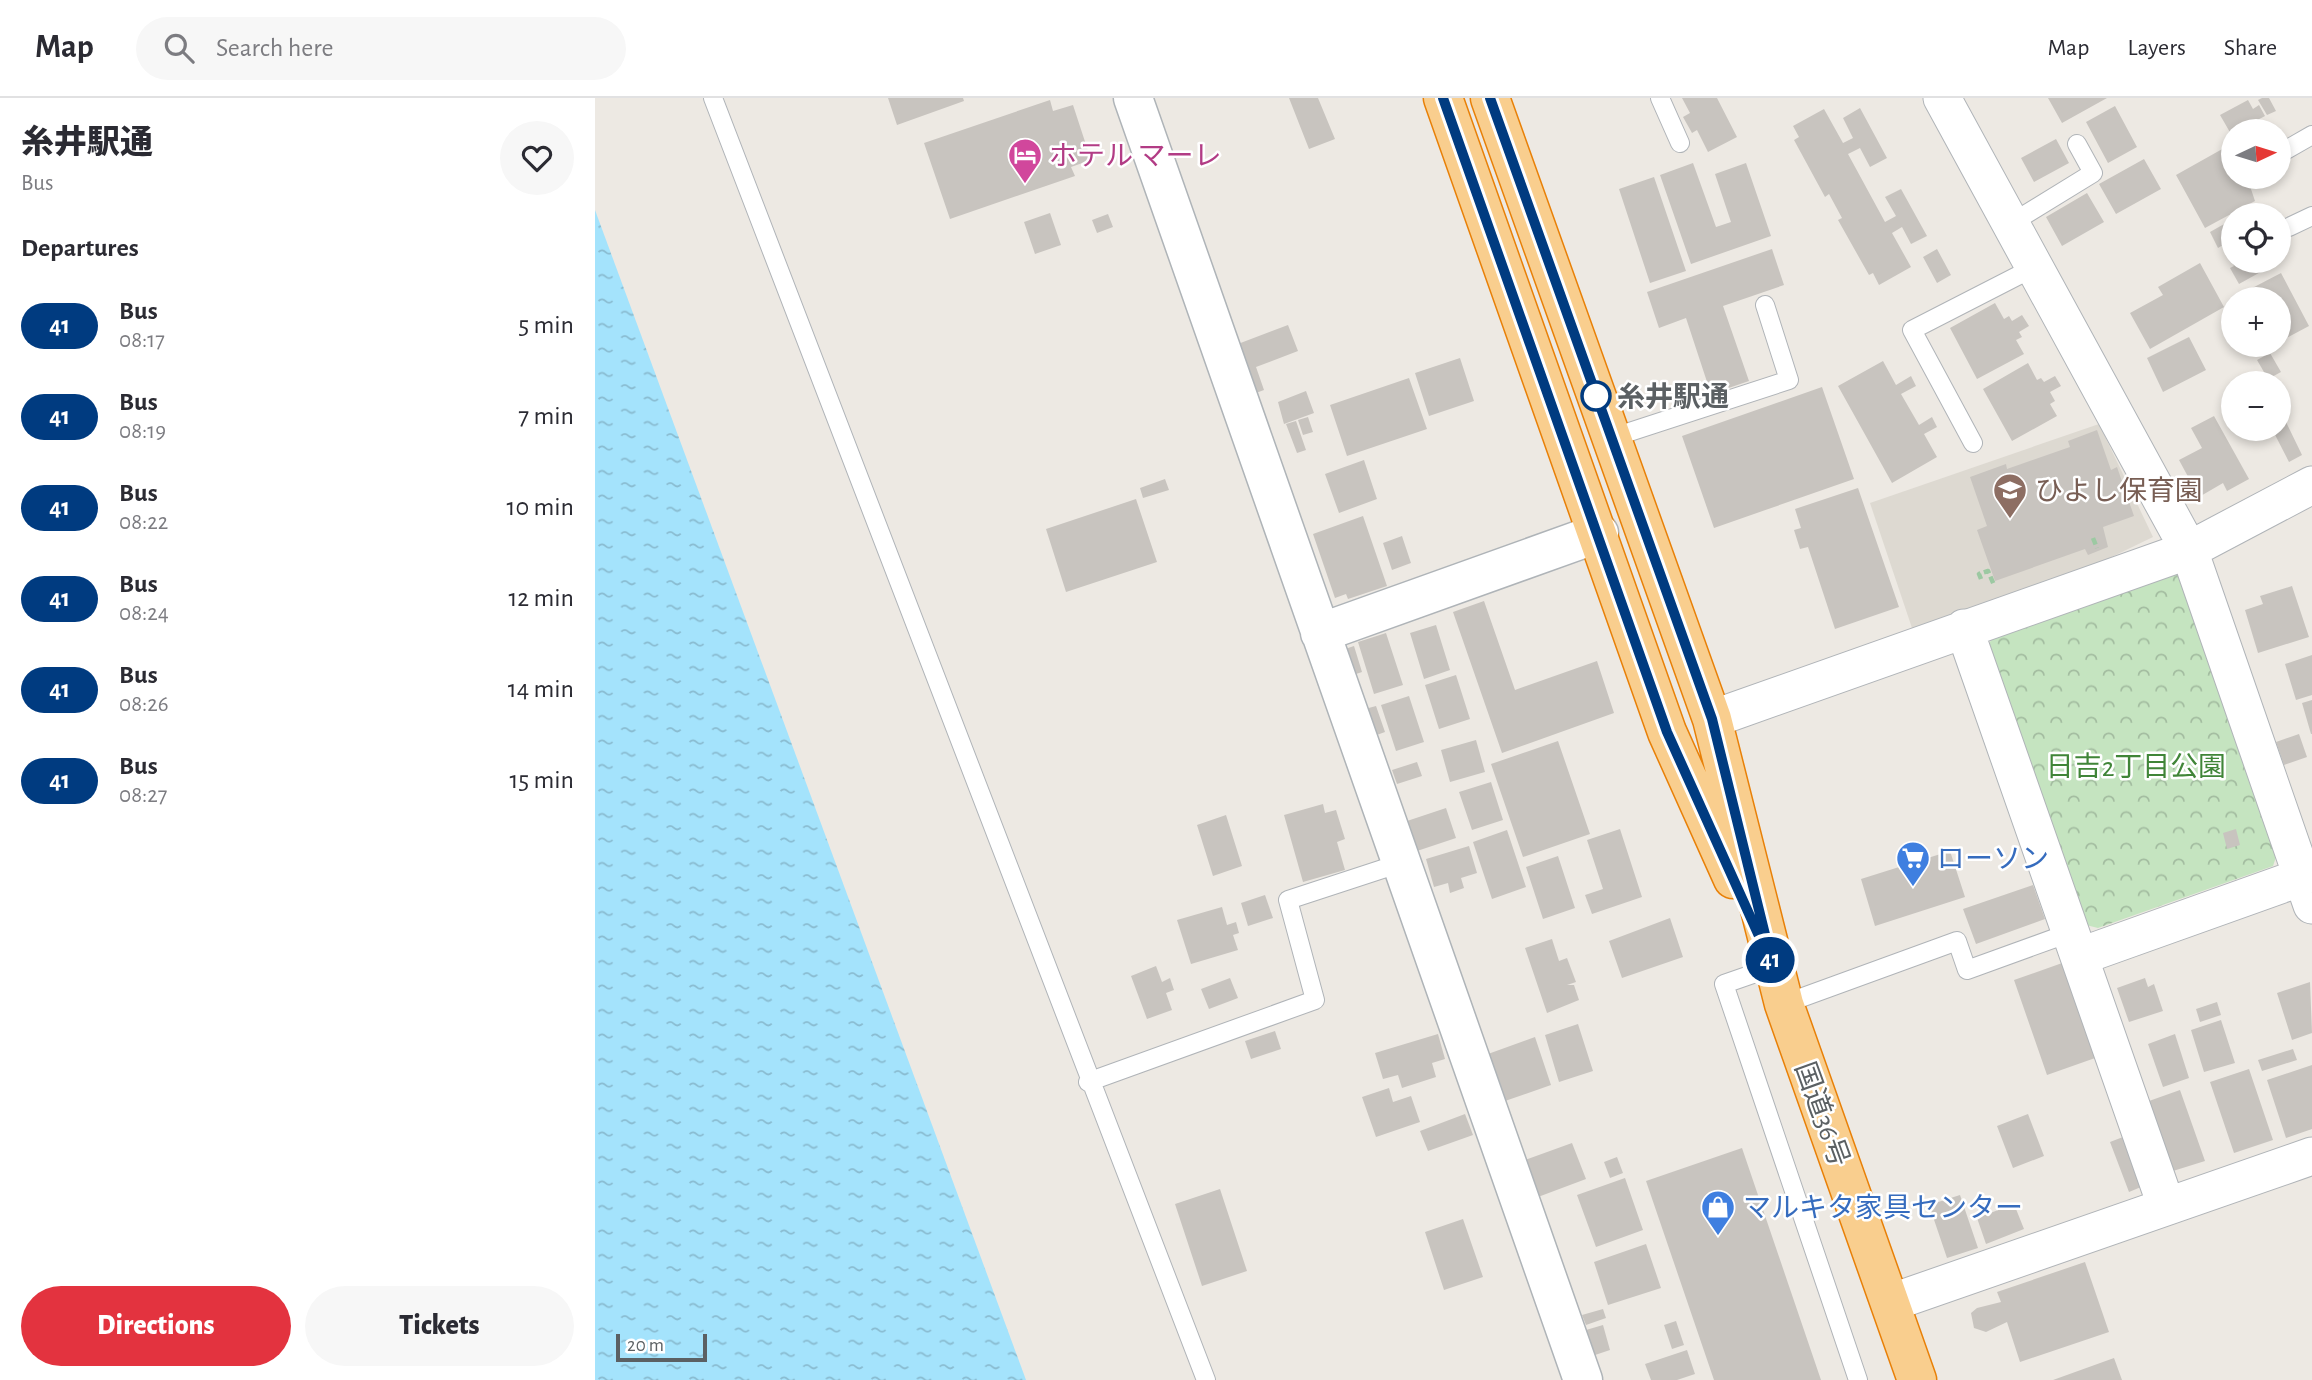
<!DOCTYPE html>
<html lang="en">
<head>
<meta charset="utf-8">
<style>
	:root { --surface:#fff; --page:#f7f7f7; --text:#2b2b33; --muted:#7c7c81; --line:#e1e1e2; --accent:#e3333f }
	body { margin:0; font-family:"Alegreya Sans","Noto Sans JP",sans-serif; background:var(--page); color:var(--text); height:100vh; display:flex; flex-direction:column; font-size:26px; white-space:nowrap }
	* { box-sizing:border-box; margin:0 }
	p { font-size:23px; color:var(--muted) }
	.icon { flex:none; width:38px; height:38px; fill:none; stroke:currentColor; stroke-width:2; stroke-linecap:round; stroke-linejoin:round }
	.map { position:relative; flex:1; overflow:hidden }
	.details { display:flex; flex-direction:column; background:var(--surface); width:595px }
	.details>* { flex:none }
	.badge { padding:0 14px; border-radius:23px; font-size:24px; line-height:46px }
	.needle { width:46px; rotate:86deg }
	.controls { position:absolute; left:1626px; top:21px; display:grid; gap:14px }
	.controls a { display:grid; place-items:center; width:70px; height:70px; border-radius:50%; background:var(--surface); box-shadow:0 4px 10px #0003; font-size:35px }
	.scale { position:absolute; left:21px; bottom:18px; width:91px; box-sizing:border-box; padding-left:7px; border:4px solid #5b6063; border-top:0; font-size:19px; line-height:24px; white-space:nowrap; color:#5b6063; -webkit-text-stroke:5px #fff; paint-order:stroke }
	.map>.badge { position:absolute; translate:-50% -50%; box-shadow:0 0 0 4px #fff }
	h2 { padding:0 21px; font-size:26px; line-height:63px }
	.round { display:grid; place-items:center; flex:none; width:74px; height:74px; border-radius:37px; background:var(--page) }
	.summary { display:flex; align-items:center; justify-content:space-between; height:119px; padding:0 21px }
	h1 { font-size:33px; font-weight:800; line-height:52px }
	.button { display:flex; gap:14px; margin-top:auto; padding:14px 21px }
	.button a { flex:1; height:80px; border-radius:42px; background:var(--accent); color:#fff; font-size:28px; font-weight:800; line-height:80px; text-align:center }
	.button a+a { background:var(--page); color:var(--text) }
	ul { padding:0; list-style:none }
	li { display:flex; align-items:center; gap:21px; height:91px; padding:0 21px }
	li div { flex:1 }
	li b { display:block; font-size:26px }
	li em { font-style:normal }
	li .badge { min-width:77px; font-weight:700; text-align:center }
	header { display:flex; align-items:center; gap:42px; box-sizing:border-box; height:98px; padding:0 35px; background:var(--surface); border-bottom:2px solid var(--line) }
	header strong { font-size:33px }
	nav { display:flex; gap:38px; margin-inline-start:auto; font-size:24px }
	.search { width:490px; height:63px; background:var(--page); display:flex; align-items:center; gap:18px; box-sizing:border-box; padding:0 24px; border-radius:38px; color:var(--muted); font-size:26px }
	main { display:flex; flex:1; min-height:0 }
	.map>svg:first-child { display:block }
	.education { fill:#ddd9d1 }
	.park { fill:url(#park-crowns) }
	.water { fill:url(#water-ripples) }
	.building { fill:#c8c4bf }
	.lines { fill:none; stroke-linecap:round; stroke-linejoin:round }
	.lane-casing { stroke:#b0b4b8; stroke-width:20 }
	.street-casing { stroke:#b0b4b8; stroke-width:39 }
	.secondary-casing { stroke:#afb4b8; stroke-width:41 }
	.highway-casing { stroke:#e88008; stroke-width:41 }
	.path { stroke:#9cc9a2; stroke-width:4.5; stroke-dasharray:7 3.5; stroke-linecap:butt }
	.lane { stroke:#fff; stroke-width:18 }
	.street { stroke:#fff; stroke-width:37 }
	.secondary { stroke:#fff; stroke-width:38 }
	.highway { stroke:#f9ce8e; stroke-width:38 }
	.line-casing { stroke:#fff; stroke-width:16 }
	.line { stroke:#003b80; stroke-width:10 }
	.stop-dot { fill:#fff; stroke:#003b80; stroke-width:3.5 }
	.labels { text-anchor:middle; stroke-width:5; stroke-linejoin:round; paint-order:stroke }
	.hotel-label { font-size:28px; fill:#b23c85; stroke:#fff; text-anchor:start }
	.stop-label { font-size:28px; font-weight:bold; fill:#5b6063; stroke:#fff; text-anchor:start }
	.education-label { font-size:28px; fill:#785e54; stroke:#fff; text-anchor:start }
	.park-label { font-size:28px; fill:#408538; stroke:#fff }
	.shop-label { font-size:28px; fill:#366cbe; stroke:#fff; text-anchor:start }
	.street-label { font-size:28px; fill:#5b6063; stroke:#fff }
</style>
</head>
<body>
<header>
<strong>Map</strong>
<div class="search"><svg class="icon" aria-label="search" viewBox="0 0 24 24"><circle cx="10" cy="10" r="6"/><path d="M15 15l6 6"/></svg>Search here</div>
<nav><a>Map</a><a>Layers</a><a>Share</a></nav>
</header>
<main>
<section class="details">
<div class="summary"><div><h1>糸井駅通</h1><p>Bus</p></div><a class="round"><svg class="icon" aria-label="heart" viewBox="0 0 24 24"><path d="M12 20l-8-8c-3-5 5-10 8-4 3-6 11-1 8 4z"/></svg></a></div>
<h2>Departures</h2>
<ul>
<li><span class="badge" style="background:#003b80;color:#fff">41</span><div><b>Bus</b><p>08:17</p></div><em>5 min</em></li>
<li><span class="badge" style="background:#003b80;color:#fff">41</span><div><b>Bus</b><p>08:19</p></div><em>7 min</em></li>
<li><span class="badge" style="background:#003b80;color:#fff">41</span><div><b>Bus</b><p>08:22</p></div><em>10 min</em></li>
<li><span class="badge" style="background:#003b80;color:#fff">41</span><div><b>Bus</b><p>08:24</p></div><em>12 min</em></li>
<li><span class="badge" style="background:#003b80;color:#fff">41</span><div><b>Bus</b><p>08:26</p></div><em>14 min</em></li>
<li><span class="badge" style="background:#003b80;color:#fff">41</span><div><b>Bus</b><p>08:27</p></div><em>15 min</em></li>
</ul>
<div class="button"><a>Directions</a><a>Tickets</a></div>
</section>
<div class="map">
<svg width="1717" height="1282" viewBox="0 0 1717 1282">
	<defs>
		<pattern id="park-crowns" width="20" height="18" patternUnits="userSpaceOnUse" patternTransform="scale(1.75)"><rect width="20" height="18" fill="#c5e4c0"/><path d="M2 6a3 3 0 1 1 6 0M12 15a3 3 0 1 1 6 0" fill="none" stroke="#a3bca0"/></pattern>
		<pattern id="water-ripples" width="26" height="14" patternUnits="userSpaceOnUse" patternTransform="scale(1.75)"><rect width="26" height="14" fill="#a4e3fc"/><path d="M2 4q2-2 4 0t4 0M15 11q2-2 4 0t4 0" fill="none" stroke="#89bbd0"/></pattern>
	</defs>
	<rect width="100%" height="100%" fill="#ede9e3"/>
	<path class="education" d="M 1504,326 L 1558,439 L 1500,467 L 1318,533 L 1275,405 Z"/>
	<path class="park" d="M 1574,474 L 1585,478 L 1681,759 L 1678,768 L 1503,830 L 1487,826 L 1392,551 L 1398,537 Z"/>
	<path class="water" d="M 0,112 L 431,1282 L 0,1282 Z"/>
	<path class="building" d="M 293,0 L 368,0 L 369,3 L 302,27 Z
		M 694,0 L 723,0 L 740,41 L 714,51 Z
		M 1087,0 L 1122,0 L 1142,39 L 1113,54 L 1102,32 L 1097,35 L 1088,19 L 1095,15 Z
		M 1453,0 L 1512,0 L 1467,25 Z
		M 1667,0 L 1674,0 L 1681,13 L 1672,17 L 1663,2 Z
		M 455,2 L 458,13 L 478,7 L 496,62 L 476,69 L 480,78 L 355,121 L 329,45 Z
		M 1653,2 L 1658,11 L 1664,7 L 1670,18 L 1636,36 L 1625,17 Z
		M 1520,8 L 1542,49 L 1513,65 L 1491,24 Z
		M 1265,10 L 1292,60 L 1275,69 L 1265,50 L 1253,56 L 1290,124 L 1301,118 L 1290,99 L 1306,91 L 1332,138 L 1316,146 L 1307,129 L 1297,135 L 1316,169 L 1284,187 L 1278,175 L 1274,177 L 1243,122 L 1247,120 L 1234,96 L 1230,99 L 1199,42 L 1204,39 L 1198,28 L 1229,11 L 1248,45 L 1258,40 L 1248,20 Z
		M 1461,41 L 1474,65 L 1439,84 L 1426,60 Z
		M 1638,45 L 1638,51 L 1633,54 L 1638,60 L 1638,79 L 1652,79 L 1660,103 L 1610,130 L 1581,77 Z
		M 1549,61 L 1566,91 L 1521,116 L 1504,86 Z
		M 1098,65 L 1121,129 L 1136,124 L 1120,76 L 1151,65 L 1176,138 L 1096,166 L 1065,77 Z
		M 1059,79 L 1091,173 L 1055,185 L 1024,91 Z
		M 1492,95 L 1509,124 L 1467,148 L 1451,119 Z
		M 455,115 L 466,147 L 440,156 L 429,124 Z
		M 513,116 L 518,129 L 502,135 L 497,122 Z
		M 1638,121 L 1638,163 L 1684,163 L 1684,151 L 1689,161 L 1644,186 L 1635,170 L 1639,168 L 1628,147 L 1623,150 L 1615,134 Z
		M 1177,151 L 1189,187 L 1128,208 L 1154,283 L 1116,296 L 1091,220 L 1064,230 L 1052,194 Z
		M 1342,151 L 1356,177 L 1342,185 L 1328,159 Z
		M 1605,165 L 1629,209 L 1555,251 L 1535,215 L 1568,197 L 1563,189 Z
		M 1686,175 L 1714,228 L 1684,244 L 1684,201 L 1640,199 Z
		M 1400,205 L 1409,221 L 1414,218 L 1417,223 L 1427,217 L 1434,228 L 1424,234 L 1427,239 L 1421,242 L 1429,256 L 1382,281 L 1355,230 Z
		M 693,227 L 703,253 L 661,269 L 669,292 L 653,298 L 635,249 Z
		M 1594,239 L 1611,272 L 1568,294 L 1552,260 Z
		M 1675,255 L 1686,274 L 1673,281 L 1662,262 Z
		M 865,260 L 879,303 L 834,318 L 820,275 Z
		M 1288,263 L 1301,287 L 1316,278 L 1321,288 L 1306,296 L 1324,327 L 1337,319 L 1342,329 L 1329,336 L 1342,359 L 1297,385 L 1243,288 Z
		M 1433,265 L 1442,282 L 1446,280 L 1449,284 L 1460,278 L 1466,288 L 1455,294 L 1460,303 L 1455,306 L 1462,318 L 1417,343 L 1388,291 Z
		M 814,280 L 832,331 L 752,358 L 735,307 Z
		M 1227,289 L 1259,381 L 1119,430 L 1087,338 Z
		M 711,293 L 719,315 L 689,326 L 683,304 Z
		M 1619,318 L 1654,381 L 1632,393 L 1628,385 L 1604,399 L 1584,362 L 1607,350 L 1596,330 Z
		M 713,319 L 718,334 L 708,337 L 703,322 Z
		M 1690,322 L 1707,357 L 1694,364 L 1677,331 L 1684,331 L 1684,326 Z
		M 701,323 L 711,352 L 702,355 L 691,326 Z
		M 1502,332 L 1516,372 L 1522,369 L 1539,418 L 1508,429 L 1513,449 L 1493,457 L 1490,451 L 1400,483 L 1382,432 L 1392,428 L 1375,379 L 1411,366 L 1412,371 L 1475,349 L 1473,343 Z
		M 769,362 L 782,401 L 744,415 L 730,376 Z
		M 570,381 L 574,392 L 548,400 L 545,390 Z
		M 1263,390 L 1304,509 L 1240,531 L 1213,449 L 1205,451 L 1199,432 L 1206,430 L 1200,411 Z
		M 541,401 L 562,464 L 471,494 L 451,431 Z
		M 768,418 L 792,488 L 753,501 L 751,496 L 740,500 L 718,436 Z
		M 807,438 L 816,465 L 797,472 L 788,445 Z
		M 1697,488 L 1714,539 L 1663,555 L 1650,512 L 1668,506 L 1665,498 Z
		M 889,503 L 920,592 L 1002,563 L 1019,615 L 907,655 L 858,514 Z
		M 841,527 L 855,572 L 829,581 L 815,535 Z
		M 791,535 L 808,587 L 779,596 L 763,544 Z
		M 759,548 L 767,574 L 758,577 L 750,551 Z
		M 1717,557 L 1717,597 L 1701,602 L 1690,566 Z
		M 861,577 L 875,621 L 844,631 L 830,587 Z
		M 814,598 L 829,644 L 801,653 L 786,607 Z
		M 1717,602 L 1717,636 L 1716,636 L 1707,605 Z
		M 781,608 L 790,634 L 779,638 L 770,611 Z
		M 1704,636 L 1712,659 L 1689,667 L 1681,644 Z
		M 881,642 L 890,674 L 855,684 L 846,652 Z
		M 963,643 L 995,736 L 928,759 L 896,666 Z
		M 822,664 L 827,678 L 802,686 L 797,672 Z
		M 896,684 L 908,722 L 877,732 L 864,694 Z
		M 728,706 L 730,715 L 741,712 L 750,741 L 742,744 L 750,772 L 708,784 L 689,717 Z
		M 851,710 L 861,740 L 822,753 L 812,723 Z
		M 631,717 L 647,768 L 618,778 L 602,727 Z
		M 1025,731 L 1047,799 L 997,816 L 990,797 L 1008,791 L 992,742 Z
		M 1641,731 L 1645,747 L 1632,751 L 1628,735 Z
		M 912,732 L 931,789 L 897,801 L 878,744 Z
		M 874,748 L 882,775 L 866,780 L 869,790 L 855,795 L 853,785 L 839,789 L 831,761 Z
		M 1355,753 L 1370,799 L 1280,828 L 1266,781 Z
		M 963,758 L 980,810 L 948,821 L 931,769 Z
		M 1438,787 L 1450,821 L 1381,846 L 1368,811 Z
		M 670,797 L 678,820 L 653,828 L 646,805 Z
		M 627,809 L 632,827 L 641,824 L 644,835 L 638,837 L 643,852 L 596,866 L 582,822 Z
		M 1075,820 L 1088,859 L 1027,880 L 1014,843 Z
		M 957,841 L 964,863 L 972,860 L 981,884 L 972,887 L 979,887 L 984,902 L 952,915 L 930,850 Z
		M 1470,864 L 1503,959 L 1452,977 L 1419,882 Z
		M 561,868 L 567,884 L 575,880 L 579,892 L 571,895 L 577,912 L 552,921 L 536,878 Z
		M 635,880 L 643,900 L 614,911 L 606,891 Z
		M 1550,880 L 1553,889 L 1559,886 L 1568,913 L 1534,924 L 1522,890 Z
		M 1715,884 L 1717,935 L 1697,942 L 1682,895 Z
		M 1622,904 L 1626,917 L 1605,924 L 1601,911 Z
		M 1626,922 L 1640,965 L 1609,974 L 1596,932 Z
		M 983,926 L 998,973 L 964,984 L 950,937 Z
		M 680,933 L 686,951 L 656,961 L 650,943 Z
		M 843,936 L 850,961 L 837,965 L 841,979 L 807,990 L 803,977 L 788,981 L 780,955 Z
		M 1580,936 L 1594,980 L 1568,989 L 1553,946 Z
		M 940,939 L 956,987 L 910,1003 L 893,956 Z
		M 1698,951 L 1702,962 L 1667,973 L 1663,962 Z
		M 1717,967 L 1717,1031 L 1691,1040 L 1672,982 Z
		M 1654,971 L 1678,1042 L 1639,1055 L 1615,984 Z
		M 794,990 L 798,1004 L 816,998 L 825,1024 L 781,1039 L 767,999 Z
		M 1585,992 L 1610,1063 L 1578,1073 L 1554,1003 Z
		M 870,1016 L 878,1037 L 833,1053 L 825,1033 Z
		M 1433,1016 L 1449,1058 L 1418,1070 L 1402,1028 Z
		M 1528,1039 L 1546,1089 L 1534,1094 L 1515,1044 Z
		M 977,1045 L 991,1081 L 943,1099 L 930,1062 Z
		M 1147,1050 L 1196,1194 L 1226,1282 L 1119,1282 L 1051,1083 Z
		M 1022,1059 L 1028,1075 L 1015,1080 L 1009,1064 Z
		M 1030,1080 L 1048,1132 L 1001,1149 L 982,1097 Z
		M 625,1091 L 652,1173 L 607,1188 L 580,1106 Z
		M 1365,1097 L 1383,1150 L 1352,1160 L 1334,1107 Z
		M 1419,1106 L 1429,1131 L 1391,1146 L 1382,1120 Z
		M 868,1121 L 888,1179 L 849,1192 L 830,1134 Z
		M 1051,1146 L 1066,1190 L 1013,1207 L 999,1164 Z
		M 1490,1164 L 1514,1234 L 1425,1264 L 1412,1224 L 1391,1234 L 1379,1230 L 1376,1215 L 1382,1210 L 1406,1204 L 1402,1194 Z
		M 1008,1211 L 1011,1220 L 991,1227 L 987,1217 Z
		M 1081,1223 L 1089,1247 L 1077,1251 L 1069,1227 Z
		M 1008,1227 L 1015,1252 L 1000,1257 L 991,1232 Z
		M 1092,1252 L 1100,1276 L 1082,1282 L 1056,1282 L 1050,1266 Z
		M 1519,1260 L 1527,1282 L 1458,1282 Z"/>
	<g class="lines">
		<g class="lane-casing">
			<path id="lane" d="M 118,0 L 611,1282
				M 1065,0 L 1085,45
				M 1684,56 L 1717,37
				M 1415,126 L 1498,75 L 1482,46
				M 1694,129 L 1717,118
				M 1016,340 L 1194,282 L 1170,207
				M 1378,345 L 1317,232 L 1440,169
				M 1178,869 L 1129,886 L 1263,1282
				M 1189,906 L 1362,843 L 1372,872 L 1477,834
				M 493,984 L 720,902 L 693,802 L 806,765"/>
		</g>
		<g class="street-casing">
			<path id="street" d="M 1347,0 L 1594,452 L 1717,807
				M 1369,530 L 1571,1107
				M 1117,621 L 1594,452 L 1717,387
				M 1486,858 L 1707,779
				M 1295,1205 L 1717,1058"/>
		</g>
		<g class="secondary-casing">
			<path id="secondary" d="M 538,0 L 988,1282
				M 725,535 L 1004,435"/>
		</g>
		<g class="highway-casing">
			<path id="highway" d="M 848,0 L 1072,634 L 1138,781
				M 895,0 L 1117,621 L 1189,906 L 1322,1282"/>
		</g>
		<path class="path" d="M 1498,440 L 1502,450
			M 1386,481 L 1384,476 L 1393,473 L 1399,487"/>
		<use href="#lane" class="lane"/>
		<use href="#street" class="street"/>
		<use href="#secondary" class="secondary"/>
		<use href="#highway" class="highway"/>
	</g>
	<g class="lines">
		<g class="line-casing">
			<path id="line" d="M 848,0 L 1072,634 L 1178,869 L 1117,621 L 895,0"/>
		</g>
		<use href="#line" class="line"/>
	</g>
	<defs>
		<g id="hotel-pin" transform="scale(1.75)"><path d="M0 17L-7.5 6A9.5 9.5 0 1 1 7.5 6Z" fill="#d1479c" stroke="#fff"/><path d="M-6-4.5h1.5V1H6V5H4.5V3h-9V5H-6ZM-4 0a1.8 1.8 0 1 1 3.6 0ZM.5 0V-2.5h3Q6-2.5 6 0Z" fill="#fff"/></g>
		<g id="school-pin" transform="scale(1.75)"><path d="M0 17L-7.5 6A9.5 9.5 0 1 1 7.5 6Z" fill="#8d6e63" stroke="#fff"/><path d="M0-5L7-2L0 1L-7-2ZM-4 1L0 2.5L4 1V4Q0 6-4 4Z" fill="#fff"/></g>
		<g id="supermarket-pin" transform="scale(1.75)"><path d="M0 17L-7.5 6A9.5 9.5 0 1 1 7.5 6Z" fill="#3f7fe0" stroke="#fff"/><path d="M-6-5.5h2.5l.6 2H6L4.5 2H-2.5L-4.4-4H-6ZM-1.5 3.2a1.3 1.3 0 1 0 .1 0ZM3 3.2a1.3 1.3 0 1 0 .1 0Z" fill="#fff"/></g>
		<g id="shop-pin" transform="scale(1.75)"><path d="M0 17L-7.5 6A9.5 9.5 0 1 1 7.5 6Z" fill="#3f7fe0" stroke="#fff"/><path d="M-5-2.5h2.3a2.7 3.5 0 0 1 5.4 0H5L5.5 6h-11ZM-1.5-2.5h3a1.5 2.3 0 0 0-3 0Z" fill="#fff"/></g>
	</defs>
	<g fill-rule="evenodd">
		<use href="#hotel-pin" x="430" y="57"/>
		<use href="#school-pin" x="1415" y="392"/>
		<use href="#supermarket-pin" x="1318" y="760"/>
		<use href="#shop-pin" x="1123" y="1109"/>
	</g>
	<circle class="stop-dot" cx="1001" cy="298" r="14"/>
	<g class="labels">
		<g class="hotel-label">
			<text x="454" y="67">ホテル マーレ</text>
		</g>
		<g class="stop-label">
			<text x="1022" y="308">糸井駅通</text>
		</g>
		<g class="education-label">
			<text x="1440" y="402">ひよし保育園</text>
		</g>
		<g class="park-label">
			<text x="1541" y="678">日吉2丁目公園</text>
		</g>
		<g class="shop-label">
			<text x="1342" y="770">ローソン</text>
			<text x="1148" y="1119">マルキタ家具センター</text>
		</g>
		<g class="street-label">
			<text transform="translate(1228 1016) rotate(70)" y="10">国道36号</text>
		</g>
	</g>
</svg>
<div class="controls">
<a><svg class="needle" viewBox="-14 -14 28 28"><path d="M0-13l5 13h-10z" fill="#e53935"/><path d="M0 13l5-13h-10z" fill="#7c7c81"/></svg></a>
<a><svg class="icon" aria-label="locate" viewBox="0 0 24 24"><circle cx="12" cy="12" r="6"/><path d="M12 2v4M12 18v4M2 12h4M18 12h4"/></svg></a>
<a>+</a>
<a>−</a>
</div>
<div class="scale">20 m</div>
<b class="badge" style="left:1175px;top:862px;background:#003b80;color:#fff">41</b>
</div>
</main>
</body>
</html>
